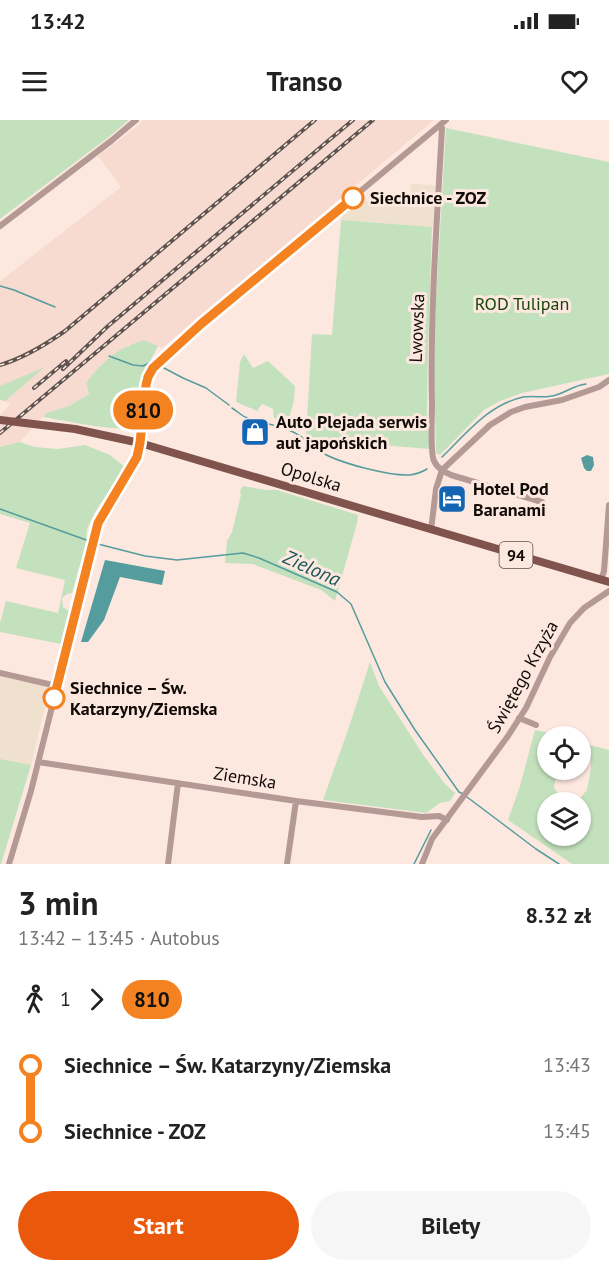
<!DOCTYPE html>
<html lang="pl">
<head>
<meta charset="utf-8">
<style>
	:root { --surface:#fff; --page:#f6f6f6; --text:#222; --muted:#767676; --accent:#ea580c }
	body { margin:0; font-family:"PT Sans",sans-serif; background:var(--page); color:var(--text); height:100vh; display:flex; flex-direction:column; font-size:22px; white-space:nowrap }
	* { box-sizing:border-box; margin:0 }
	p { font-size:20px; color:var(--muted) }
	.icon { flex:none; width:33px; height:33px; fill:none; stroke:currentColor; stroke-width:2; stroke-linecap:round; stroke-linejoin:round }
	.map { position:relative; height:744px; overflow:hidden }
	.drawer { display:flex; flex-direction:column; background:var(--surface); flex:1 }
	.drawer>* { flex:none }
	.badge { padding:0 12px; border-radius:20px; font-size:21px; line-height:39px }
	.controls { position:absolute; left:537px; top:606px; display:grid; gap:12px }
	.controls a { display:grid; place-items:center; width:54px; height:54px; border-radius:50%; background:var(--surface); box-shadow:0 2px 4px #0004; font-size:30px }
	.map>.badge { position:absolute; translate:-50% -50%; box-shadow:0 0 0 3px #fff }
	.legs { display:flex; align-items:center; gap:9px; height:66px; padding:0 18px; font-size:20px }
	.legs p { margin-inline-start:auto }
	.summary { display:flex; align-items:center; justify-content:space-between; height:102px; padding:0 18px }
	h1 { font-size:33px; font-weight:800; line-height:45px }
	.cta { display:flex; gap:12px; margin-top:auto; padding:12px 18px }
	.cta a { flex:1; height:69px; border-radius:36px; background:var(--accent); color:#fff; font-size:24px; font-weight:800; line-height:69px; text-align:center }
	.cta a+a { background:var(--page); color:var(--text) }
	ul { padding:0 18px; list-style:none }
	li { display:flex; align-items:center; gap:21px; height:66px; font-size:22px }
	li i { display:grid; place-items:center; width:9px; height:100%; margin:0 8px; background:currentColor }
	li i::after { content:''; width:15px; height:15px; margin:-8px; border:4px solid; border-radius:50%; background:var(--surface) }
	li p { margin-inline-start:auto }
	li:first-child i { background:linear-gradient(#0000 50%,currentColor 0) }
	li:last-child i { background:linear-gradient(currentColor 50%,#0000 0) }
	.status { display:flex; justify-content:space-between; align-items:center; height:42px; padding:0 30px; background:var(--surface); direction:ltr }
	.status svg { height:16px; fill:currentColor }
	header { display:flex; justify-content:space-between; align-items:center; height:78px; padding:0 18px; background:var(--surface); font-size:27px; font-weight:800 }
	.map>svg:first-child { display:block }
	.commercial { fill:#f0e0ce }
	.built { fill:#f7dbd0 }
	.green { fill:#c3e1bd }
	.water { fill:#549c9d }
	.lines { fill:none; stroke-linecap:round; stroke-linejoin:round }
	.stream { stroke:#549c9d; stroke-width:1.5 }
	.minor { stroke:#b49995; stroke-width:6 }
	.major { stroke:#80534d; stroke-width:8 }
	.rail-casing { stroke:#5e534f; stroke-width:4 }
	.rail { stroke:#fde8e0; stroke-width:1.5; stroke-dasharray:4.5; stroke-linecap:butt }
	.major-bridge { stroke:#80534d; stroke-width:8 }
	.line-1-casing { stroke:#fff; stroke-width:14 }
	.line-1 { stroke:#f58220; stroke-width:9 }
	.stop-1-dot { fill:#fff; stroke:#f58220; stroke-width:3 }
	.labels { text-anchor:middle; stroke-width:6; stroke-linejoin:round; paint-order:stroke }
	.shield { fill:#fde8e0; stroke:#584d49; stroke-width:1.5 }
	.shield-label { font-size:16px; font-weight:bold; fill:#110b08 }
	.stop-label { font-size:18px; font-weight:bold; fill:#110b08; stroke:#fde8e0; text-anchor:start }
	.park-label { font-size:18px; fill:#16460a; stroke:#fde8e0 }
	.street-label { font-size:18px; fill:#110b08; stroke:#fde8e0 }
	.poi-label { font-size:18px; font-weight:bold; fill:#110b08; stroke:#fde8e0; text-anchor:start }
	.water-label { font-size:20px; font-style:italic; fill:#185757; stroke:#fde8e0 }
</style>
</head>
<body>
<div class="status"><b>13:42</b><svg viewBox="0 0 49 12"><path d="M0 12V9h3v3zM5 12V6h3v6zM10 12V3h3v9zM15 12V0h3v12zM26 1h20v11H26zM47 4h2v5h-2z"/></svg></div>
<header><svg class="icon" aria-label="menu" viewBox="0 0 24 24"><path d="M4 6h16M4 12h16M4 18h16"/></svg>Transo<svg class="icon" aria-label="heart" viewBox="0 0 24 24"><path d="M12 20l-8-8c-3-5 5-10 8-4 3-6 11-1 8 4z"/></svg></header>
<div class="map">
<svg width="609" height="744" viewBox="0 0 609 744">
	<rect width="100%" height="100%" fill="#fde8e0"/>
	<path class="commercial" d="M 411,64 L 435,65 L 433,107 L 341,100 L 341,94 L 358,80 L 409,84 Z
		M 0,556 L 50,567 L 31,645 L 0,639 Z"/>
	<path class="built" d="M 143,0 L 434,0 L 162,228 L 158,226 L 129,225 L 100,245 L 86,263 L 89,274 L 69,286 L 46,293 L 20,322 L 3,327 L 0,326 L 0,294 L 11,284 L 0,280 L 0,161 L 121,67 L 98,36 L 139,5 Z"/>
	<path class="green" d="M 0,0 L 129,0 L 110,16 L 0,99 Z
		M 446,8 L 609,42 L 609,254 L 522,273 L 500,281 L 484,290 L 440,335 L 436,333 L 434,249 L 436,178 Z
		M 341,100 L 432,107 L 428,230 L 427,294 L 430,329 L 309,319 L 306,316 L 312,214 L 332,215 Z
		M 144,220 L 158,226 C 154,234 149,242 146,251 C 142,265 139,300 126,307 C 115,312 58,299 43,297 L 46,293 L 69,286 L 89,274 L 86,263 C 103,240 117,229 144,220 Z
		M 244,234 L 253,248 L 268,241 L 295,266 L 294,280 L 288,303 L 274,298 L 273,289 L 262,284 L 257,291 L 236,282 L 240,242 Z
		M 45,247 L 5,281 L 0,280 L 0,266 Z
		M 20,322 L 35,327 L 58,329 L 85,325 L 110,335 L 125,347 L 95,392 L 87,409 L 86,423 L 72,473 L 67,474 L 62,478 L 63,487 L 69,491 L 61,524 L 0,512 L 0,503 L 6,481 L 58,493 L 65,460 L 16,448 L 30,403 L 0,394 L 0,327 Z
		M 243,366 L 266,370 L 277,370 L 358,395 L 357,403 L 335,481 L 321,470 L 253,444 L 225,443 L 227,421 L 232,412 L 241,375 L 240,370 Z
		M 370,542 L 379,566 L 424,636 L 445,664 L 455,673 L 450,681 L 440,683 L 426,693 L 323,680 L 348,610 Z
		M 535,610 L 563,616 L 548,616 L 548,650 L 557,650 L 554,668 L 566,682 L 548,682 L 548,716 L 580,716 L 580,682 L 577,682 L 587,670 L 591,648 L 590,625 L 609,630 L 609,744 L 572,744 L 508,700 L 520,666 Z
		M 0,639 L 31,645 L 1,744 L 0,744 Z"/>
	<path class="water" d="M 587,335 L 593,337 L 594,345 L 591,351 L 587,351 L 584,348 L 581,338 Z
		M 105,440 L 165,451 L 162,465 L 120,457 L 104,500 L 88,522 L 81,522 Z"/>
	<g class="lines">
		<path class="stream" d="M 0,166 L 14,170 L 55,187
			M 109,236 L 133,245 L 143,246 L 153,241
			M 164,248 L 183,258 L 206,268 L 229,285
			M 232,288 C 237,291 242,296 247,298 C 261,304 277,304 291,311 C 303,316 311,325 321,332 C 339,343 389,356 410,355 C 417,354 422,352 427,349
			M 442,337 C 467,313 488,285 523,277 C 534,275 545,279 556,275 C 567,272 572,266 586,264
			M 0,389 L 89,421
			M 94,423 L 145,436 L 177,440 L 243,433 L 259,438 L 337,472 L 351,484 L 385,562 L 415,610 L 459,672 L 463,674
			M 467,677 L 536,729 L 559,744
			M 414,744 L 431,710"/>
		<path class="minor" d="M 441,4 L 442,8 C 437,100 430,193 432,286 C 432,297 430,332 434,341 C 437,348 444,352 451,355 L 542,382
			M 0,106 L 111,21 L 136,0
			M 431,410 L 436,369 L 442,350 L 490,305 L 511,292 L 525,287 L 562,280 L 599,267 L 609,260
			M 601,460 L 604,451 L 609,385
			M 0,553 L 57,566
			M 519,598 L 536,605
			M 38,642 L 296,681 L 422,697 L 439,696 L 447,700
			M 9,744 L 31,671 L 98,403 L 137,337 L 146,265 L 148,257 L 153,248 L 201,204 L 446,0
			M 168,744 L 178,663
			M 287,744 L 296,681
			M 422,744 L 432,719 L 508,616 L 526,588 L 550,537 L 570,503 L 584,488 L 609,471"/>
		<path class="major" d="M 25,303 L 75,309 L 140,323 L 609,462"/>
		<g class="rail-casing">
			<path id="rail" d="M 0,245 C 24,238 45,225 65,211 L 315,0
				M 63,249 L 108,206 L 353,0
				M 34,268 L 66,241
				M 0,313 L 373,0"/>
		</g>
		<use href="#rail" class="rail"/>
		<path class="major-bridge" d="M 0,300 L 25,303"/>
	</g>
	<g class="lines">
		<g class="line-1-casing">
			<path id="line-1" d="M 54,578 L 98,403 L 137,337 L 140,323 L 146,265 L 148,257 L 153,248 L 201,204 L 353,78"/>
		</g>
		<use href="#line-1" class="line-1"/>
	</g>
	<defs>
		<g id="shop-square" transform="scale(1.5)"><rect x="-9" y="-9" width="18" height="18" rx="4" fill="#1466b4" stroke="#fde8e0"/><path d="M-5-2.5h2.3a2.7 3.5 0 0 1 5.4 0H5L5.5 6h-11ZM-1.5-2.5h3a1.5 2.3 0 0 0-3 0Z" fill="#fff"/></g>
		<g id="hotel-square" transform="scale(1.5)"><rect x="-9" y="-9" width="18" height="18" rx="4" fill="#1466b4" stroke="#fde8e0"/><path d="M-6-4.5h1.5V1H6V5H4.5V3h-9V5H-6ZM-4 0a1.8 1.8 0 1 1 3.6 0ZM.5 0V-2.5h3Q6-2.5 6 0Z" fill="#fff"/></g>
	</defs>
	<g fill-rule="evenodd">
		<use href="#shop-square" x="255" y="312"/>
		<use href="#hotel-square" x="452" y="379"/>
	</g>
	<g class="stop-1-dot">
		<circle cx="353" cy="78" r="10"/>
		<circle cx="54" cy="578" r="10"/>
	</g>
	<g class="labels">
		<rect class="shield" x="499.5" y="422" width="33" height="26" rx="4.5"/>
		<g class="shield-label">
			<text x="516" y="441">94</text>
		</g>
		<g class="stop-label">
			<text x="370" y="84">Siechnice - ZOZ</text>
			<text x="70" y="574">Siechnice – Św.<tspan x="70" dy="21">Katarzyny/Ziemska</tspan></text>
		</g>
		<g class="park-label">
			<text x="522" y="190">ROD Tulipan</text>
		</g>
		<g class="street-label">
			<text transform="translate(417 208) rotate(-88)" y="6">Lwowska</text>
			<text transform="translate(311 357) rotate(17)" y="6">Opolska</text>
			<text transform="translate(523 557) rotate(-61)" y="6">Świętego Krzyża</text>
			<text transform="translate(245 658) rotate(9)" y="6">Ziemska</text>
		</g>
		<g class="poi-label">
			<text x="276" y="308">Auto Plejada serwis<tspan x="276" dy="21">aut japońskich</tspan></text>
			<text x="473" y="375">Hotel Pod<tspan x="473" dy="21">Baranami</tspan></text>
		</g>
		<g class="water-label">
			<text transform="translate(312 448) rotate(24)" y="7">Zielona</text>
		</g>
	</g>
</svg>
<div class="controls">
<a><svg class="icon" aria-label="locate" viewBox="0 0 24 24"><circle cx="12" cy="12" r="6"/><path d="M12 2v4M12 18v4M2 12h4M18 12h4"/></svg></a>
<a><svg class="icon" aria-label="layers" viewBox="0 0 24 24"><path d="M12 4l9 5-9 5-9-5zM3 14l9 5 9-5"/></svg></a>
</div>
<b class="badge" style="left:143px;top:290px;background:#f58220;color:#111">810</b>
</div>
<section class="drawer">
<div class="summary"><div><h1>3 min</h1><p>13:42 – 13:45 · Autobus</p></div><b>8.32 zł</b></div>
<div class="legs"><svg class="icon" aria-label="walk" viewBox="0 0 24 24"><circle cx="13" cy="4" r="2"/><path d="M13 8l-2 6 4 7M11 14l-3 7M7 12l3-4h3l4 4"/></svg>1<svg class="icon" aria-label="forward" viewBox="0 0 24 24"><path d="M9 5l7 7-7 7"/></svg><b class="badge" style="background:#f58220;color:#111">810</b></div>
<ul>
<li><i style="color:#f58220"></i><b>Siechnice – Św. Katarzyny/Ziemska</b><p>13:43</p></li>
<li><i style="color:#f58220"></i><b>Siechnice - ZOZ</b><p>13:45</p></li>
</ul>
<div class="cta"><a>Start</a><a>Bilety</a></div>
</section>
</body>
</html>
